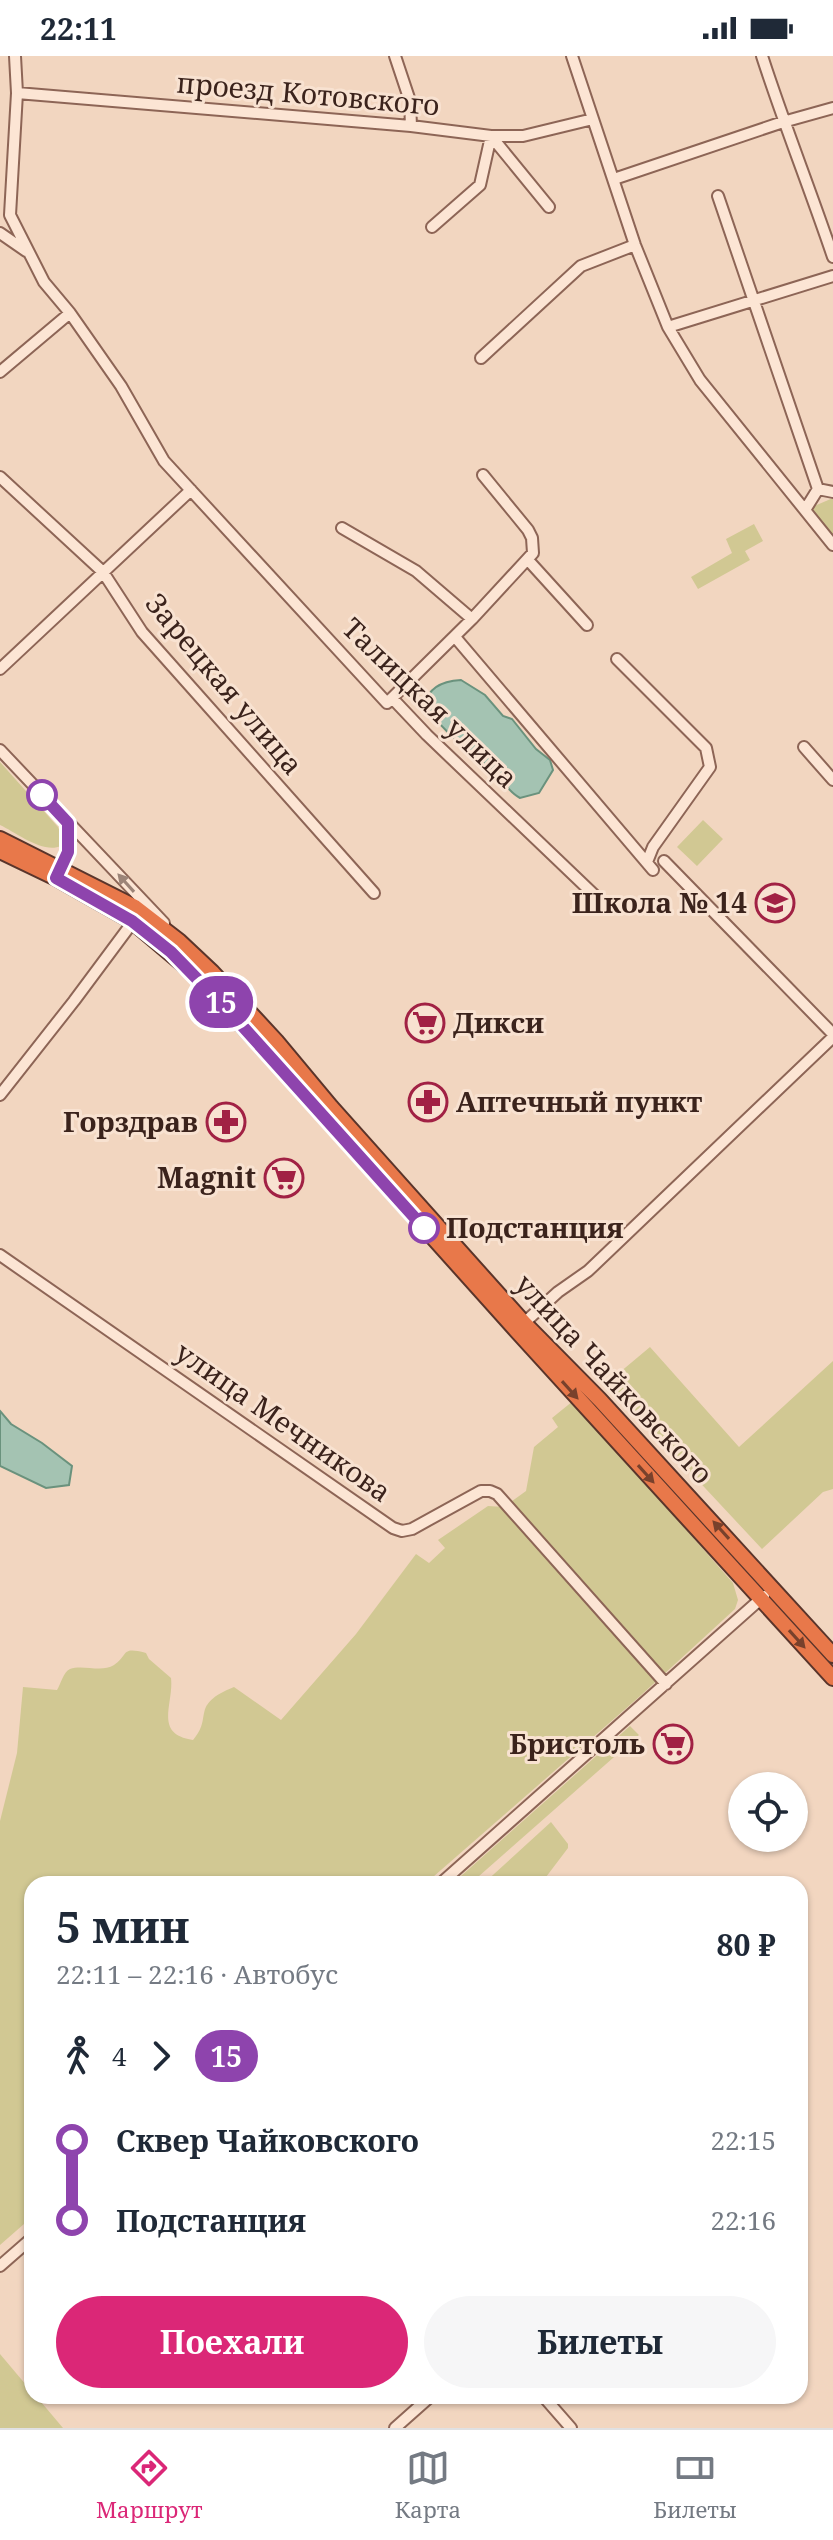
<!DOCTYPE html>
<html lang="ru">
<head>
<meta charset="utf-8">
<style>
	:root { --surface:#fff; --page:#f6f6f7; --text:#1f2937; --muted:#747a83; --line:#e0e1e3; --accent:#db2777 }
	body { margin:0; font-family:"Noto Serif",serif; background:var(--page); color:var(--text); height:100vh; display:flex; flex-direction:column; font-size:30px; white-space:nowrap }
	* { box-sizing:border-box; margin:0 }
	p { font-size:26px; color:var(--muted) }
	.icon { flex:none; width:44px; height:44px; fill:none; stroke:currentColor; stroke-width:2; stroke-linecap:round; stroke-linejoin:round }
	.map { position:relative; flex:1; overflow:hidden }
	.details { position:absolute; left:24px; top:1820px; width:784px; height:528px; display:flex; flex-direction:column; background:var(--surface); border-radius:24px; box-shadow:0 2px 6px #0004 }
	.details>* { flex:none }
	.badge { padding:0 16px; border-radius:26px; font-size:28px; line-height:52px }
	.fabs { position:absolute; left:728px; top:1716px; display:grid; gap:16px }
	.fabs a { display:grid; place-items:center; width:80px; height:80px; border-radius:50%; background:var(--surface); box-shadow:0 2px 6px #0004; font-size:40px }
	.map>.badge { position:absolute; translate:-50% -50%; box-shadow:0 0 0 4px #fff }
	.legs { display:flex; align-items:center; gap:12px; height:88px; padding:0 32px; font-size:26px }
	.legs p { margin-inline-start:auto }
	.head { display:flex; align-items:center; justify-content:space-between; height:136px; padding:0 32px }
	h1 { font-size:44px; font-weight:700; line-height:60px }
	.button { display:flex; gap:16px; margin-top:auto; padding:16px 32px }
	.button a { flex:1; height:92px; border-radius:48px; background:var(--accent); color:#fff; font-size:32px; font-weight:700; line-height:92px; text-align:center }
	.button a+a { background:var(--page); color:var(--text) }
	ul { padding:0 32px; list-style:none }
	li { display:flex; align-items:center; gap:28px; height:80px; font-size:30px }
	li i { display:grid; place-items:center; width:12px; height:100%; margin:0 10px; background:currentColor }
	li i::after { content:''; width:20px; height:20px; margin:-10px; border:6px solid; border-radius:50%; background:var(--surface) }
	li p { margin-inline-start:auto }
	li:first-child i { background:linear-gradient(#0000 50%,currentColor 0) }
	li:last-child i { background:linear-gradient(currentColor 50%,#0000 0) }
	.status { display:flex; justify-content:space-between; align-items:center; height:56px; padding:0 40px; background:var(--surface); direction:ltr }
	.status svg { height:22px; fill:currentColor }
	.tab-bar { display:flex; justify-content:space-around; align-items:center; height:112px; border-top:2px solid var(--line); background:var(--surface); font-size:22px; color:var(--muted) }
	.tab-bar a { display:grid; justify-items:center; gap:4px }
	.tab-bar .selected { color:var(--accent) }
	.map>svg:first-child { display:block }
	.green { fill:#d1c893 }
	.water { fill:#a4c3b2; stroke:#6a927d; stroke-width:2 }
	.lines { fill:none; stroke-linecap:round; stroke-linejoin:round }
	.minor-casing { stroke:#8d6556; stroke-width:14 }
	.highway-casing { stroke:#5a352b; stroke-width:18 }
	.minor { stroke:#fce5d4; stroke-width:10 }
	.highway { stroke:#e8784a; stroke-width:14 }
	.oneway { fill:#9c8478 }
	.oneway2 { fill:#78412c }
	.line-1-casing { stroke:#fff; stroke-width:18 }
	.line-1 { stroke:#8e44ad; stroke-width:12 }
	.stop-1-dot { fill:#fff; stroke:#8e44ad; stroke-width:4 }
	.labels { text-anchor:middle; stroke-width:6; stroke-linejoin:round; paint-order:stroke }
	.street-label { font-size:28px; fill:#3b231c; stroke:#f8e2d1 }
	.poi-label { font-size:28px; font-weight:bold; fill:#3b231c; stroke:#f8e2d1; text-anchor:end }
	.stop-label { font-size:28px; font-weight:bold; fill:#3b231c; stroke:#f8e2d1; text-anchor:start }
</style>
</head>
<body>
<div class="status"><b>22:11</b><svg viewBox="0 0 49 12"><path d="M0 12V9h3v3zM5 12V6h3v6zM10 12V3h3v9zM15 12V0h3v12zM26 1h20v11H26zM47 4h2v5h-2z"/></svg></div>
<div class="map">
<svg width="833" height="2372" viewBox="0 0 833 2372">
	<rect width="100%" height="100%" fill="#f2d6c0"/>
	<path class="green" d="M 833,442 L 833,489 L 805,454 Z
		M 754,468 L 763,485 L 745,495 L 750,504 L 698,533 L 691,521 L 732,497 L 726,483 Z
		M 0,706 L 58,771 L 62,781 L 61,790 C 43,798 17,777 0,769 Z
		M 703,764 L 723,783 L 697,810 L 677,791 Z
		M 650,1291 L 739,1391 L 833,1305 L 833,1433 L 823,1436 L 762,1493 L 607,1327 Z
		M 573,1345 L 733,1527 L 738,1544 L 735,1553 L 639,1641 L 425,1828 L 32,1828 L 32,2161 L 0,2189 L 0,1765 L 17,1697 L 23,1631 L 57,1634 C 61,1628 63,1616 70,1613 C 83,1608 101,1617 114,1609 C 129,1599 120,1590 146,1597 L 149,1603 L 171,1622 C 174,1648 153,1678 193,1684 C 214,1661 189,1649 234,1631 L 281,1664 L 356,1578 L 416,1498 L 429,1507 L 445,1492 L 438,1484 L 488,1450 L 504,1451 L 526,1435 L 534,1391 L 558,1371 L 552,1362 Z
		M 630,1670 L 639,1679 L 470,1828 L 452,1828 Z
		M 551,1766 L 568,1788 L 568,1792 L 543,1825 L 540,1828 L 483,1828 Z
		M 0,2298 L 32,2336 L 32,2340 L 36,2340 L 63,2372 L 0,2372 Z"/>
	<path class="water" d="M 461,624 L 485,639 L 503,660 L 512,663 L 536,693 L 550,704 L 553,714 L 539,737 L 520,742 C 508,736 503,724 494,716 C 470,694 443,677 425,649 C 428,630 444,625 461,624 Z
		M 0,1355 L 11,1368 L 42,1387 L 72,1410 L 69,1429 L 46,1432 L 0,1410 Z"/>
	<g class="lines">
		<g class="minor-casing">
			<path id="minor" d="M 15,0 L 17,37 L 10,159 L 44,226 L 70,257 L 121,330 L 164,405 L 387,647 L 392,642 L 427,679 L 609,853
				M 395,0 L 410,45 L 411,70
				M 572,0 L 635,189 L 668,271 L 700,324 L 833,489
				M 762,0 C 784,68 810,133 833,201
				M 17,37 L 411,70 L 491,80 L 523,80 L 593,63
				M 614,123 L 783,66 L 833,52
				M 718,140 L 818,433
				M 432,171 L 480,129 L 491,80 L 549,151
				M 0,177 L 26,195
				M 668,271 L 833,220
				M 481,302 L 581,210 L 635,189
				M 0,316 L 70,257
				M 0,421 L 103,516 L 142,576 L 374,837
				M 805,454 L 818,433 L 833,436
				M 342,472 L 416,515 L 472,563
				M 528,504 L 587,569
				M 455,581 L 653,814
				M 617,603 L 706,692 L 710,711 L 653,791 L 647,806
				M 0,613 L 191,434
				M 392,642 L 472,563 L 533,497 L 532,482 L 528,474 L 483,419
				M 804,691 L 833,724
				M 0,694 L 164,867
				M 664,805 L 833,978
				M 58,819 L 68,796 L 68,767
				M 0,1039 L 74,945 L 135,863
				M 0,1199 L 393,1472 L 402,1475 L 412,1473 L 481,1435 L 490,1435 L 497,1438 L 666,1628
				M 524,1267 L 558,1236 L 588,1215 L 833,981
				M 440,1828 L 764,1540
				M 0,2210 L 32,2182
				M 543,2340 L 571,2372
				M 395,2372 L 431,2340"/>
		</g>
		<g class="highway-casing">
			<path id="highway" d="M 0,783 L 135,851 L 179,885 L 212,916 L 276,985 L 331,1051 L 524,1267 L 600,1344 L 833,1599
				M 0,795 L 56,822 L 132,865 L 190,914 L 266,995 L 516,1274 L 833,1622"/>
		</g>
		<use href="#minor" class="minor"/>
		<use href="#highway" class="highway"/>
	</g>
	<defs><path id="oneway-solid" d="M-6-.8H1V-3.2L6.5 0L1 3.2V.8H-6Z" transform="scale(2)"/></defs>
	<use class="oneway" href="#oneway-solid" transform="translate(126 827) rotate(-132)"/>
	<g class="oneway2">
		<use href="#oneway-solid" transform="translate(570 1334) rotate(48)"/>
		<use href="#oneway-solid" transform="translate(646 1418) rotate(48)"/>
		<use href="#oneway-solid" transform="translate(721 1474) rotate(-132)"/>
		<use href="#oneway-solid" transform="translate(797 1583) rotate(48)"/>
	</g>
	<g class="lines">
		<g class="line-1-casing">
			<path id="line-1" d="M 42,739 L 68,767 L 68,796 L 56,822 L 132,865 L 171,896 L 237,964 L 424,1172"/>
		</g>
		<use href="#line-1" class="line-1"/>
	</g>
	<defs>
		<g id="school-ring" transform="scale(2)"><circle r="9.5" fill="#f8e2d1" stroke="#a12144" stroke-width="1.5"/><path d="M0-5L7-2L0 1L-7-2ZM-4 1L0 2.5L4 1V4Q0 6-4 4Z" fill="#a12144"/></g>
		<g id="supermarket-ring" transform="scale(2)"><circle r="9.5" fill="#f8e2d1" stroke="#a12144" stroke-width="1.5"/><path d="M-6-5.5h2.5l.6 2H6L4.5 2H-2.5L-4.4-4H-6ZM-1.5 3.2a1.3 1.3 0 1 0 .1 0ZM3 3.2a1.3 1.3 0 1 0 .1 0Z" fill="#a12144"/></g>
		<g id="pharmacy-ring" transform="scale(2)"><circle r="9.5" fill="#f8e2d1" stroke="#a12144" stroke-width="1.5"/><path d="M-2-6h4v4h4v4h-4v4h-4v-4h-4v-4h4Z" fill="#a12144"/></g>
	</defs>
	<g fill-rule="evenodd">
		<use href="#school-ring" x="775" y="847"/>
		<use href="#supermarket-ring" x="425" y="967"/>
		<use href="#pharmacy-ring" x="428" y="1046"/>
		<use href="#pharmacy-ring" x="226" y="1066"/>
		<use href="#supermarket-ring" x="284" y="1122"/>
		<use href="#supermarket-ring" x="673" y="1688"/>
	</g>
	<g class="stop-1-dot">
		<circle cx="42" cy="739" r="14"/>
		<circle cx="424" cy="1172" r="14"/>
	</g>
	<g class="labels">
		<g class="street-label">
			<text transform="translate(308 38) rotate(5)" y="10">проезд Котовского</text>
			<text transform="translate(224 628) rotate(50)" y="10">Зарецкая улица</text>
			<text transform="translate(430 647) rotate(44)" y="10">Талицкая улица</text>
			<text transform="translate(614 1323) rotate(47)" y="10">улица Чайковского</text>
			<text transform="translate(283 1366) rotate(35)" y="10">улица Мечникова</text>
		</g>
		<g class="poi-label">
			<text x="747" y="857">Школа № 14</text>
			<text x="453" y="977" text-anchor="start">Дикси</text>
			<text x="456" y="1056" text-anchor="start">Аптечный пункт</text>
			<text x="198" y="1076">Горздрав</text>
			<text x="256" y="1132">Magnit</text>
			<text x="645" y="1698">Бристоль</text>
		</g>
		<g class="stop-label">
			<text x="446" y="1182">Подстанция</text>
		</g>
	</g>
</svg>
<div class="fabs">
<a><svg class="icon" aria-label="locate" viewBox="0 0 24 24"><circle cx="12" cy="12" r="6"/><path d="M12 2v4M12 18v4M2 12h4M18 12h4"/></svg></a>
</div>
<b class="badge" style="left:221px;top:946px;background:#8e44ad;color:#fff">15</b>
<section class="details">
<div class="head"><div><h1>5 мин</h1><p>22:11 – 22:16 · Автобус</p></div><b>80 ₽</b></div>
<div class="legs"><svg class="icon" aria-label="walk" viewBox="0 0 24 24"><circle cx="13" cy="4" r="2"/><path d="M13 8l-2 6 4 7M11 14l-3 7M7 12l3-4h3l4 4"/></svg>4<svg class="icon" aria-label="forward" viewBox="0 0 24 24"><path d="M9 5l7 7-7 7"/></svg><b class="badge" style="background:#8e44ad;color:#fff">15</b></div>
<ul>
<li><i style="color:#8e44ad"></i><b>Сквер Чайковского</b><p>22:15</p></li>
<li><i style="color:#8e44ad"></i><b>Подстанция</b><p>22:16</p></li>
</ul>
<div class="button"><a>Поехали</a><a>Билеты</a></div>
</section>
</div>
<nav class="tab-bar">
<a class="selected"><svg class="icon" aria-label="directions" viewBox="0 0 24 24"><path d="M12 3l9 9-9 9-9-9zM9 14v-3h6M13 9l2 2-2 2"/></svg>Маршрут</a>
<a><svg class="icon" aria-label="map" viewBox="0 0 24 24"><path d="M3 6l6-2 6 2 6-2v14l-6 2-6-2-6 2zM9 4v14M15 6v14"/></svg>Карта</a>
<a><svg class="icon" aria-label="tickets" viewBox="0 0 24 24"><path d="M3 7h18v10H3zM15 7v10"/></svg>Билеты</a>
</nav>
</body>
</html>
